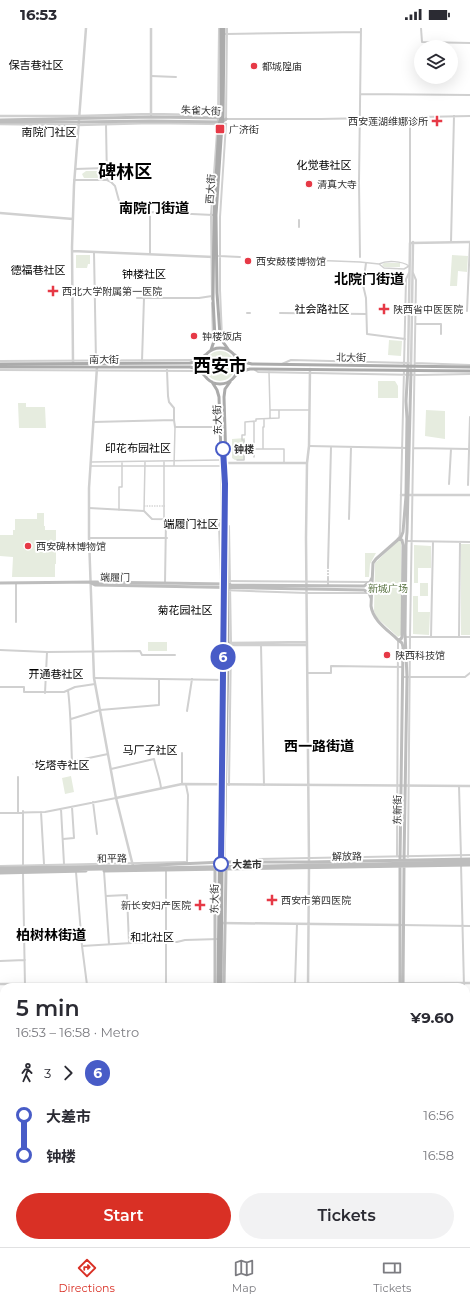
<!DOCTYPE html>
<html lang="en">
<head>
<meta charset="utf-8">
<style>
	:root { --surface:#fff; --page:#f2f2f3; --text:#2b2b33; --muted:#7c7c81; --line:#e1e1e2; --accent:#d93025 }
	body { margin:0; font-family:Montserrat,"Noto Sans SC",sans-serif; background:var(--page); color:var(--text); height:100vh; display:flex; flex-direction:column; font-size:15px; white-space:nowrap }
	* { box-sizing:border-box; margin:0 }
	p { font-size:13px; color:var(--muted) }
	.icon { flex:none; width:22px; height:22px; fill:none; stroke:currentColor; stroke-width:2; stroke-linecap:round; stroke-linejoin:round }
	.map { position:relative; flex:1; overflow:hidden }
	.details { position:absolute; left:0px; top:955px; width:470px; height:264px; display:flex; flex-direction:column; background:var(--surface); border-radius:12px 12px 0 0; box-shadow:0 4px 16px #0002 }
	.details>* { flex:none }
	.badge { padding:0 8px; border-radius:13px; font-size:14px; line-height:26px }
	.controls { position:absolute; left:414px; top:12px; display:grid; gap:8px }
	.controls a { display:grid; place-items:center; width:44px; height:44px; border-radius:50%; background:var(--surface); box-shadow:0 4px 16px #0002; font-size:20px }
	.map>.badge { position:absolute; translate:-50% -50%; box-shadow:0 0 0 2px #fff }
	.legs { display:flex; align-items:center; gap:6px; height:44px; padding:0 16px; font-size:13px }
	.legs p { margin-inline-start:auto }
	.summary { display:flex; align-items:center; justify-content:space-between; height:68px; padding:0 16px }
	h1 { font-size:22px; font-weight:600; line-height:30px }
	.cta { display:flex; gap:8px; margin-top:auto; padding:8px 16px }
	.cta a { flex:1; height:46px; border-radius:24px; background:var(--accent); color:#fff; font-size:16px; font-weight:600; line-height:46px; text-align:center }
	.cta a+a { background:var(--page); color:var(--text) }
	ul { padding:0 16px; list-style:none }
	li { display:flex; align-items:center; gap:14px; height:40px; font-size:15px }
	li i { display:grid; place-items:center; width:6px; height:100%; margin:0 5px; background:currentColor }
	li i::after { content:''; width:10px; height:10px; margin:-5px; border:3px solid; border-radius:50%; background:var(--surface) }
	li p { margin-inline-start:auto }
	li:first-child i { background:linear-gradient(#0000 50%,currentColor 0) }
	li:last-child i { background:linear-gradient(currentColor 50%,#0000 0) }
	.status { display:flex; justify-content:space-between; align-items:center; height:28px; padding:0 20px; background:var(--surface); direction:ltr }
	.status svg { height:11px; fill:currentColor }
	.menu { display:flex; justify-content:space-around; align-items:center; height:56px; border-top:1px solid var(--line); background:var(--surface); font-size:11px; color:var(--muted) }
	.menu a { display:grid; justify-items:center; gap:2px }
	.menu .on { color:var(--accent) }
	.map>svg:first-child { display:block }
	.green { fill:#e6ecdf }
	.water { fill:#cfe2ee }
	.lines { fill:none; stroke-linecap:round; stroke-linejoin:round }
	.pedestrian-tunnel { stroke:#d6d6d6; stroke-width:1.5; stroke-dasharray:1.5 1; stroke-linecap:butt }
	.minor-tunnel { stroke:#d6d6d6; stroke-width:2; stroke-dasharray:2 1; stroke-linecap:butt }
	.pedestrian { stroke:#d0d0d0; stroke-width:1.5 }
	.minor { stroke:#d0d0d0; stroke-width:2 }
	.tertiary { stroke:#d0d0d0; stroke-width:2.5 }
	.secondary { stroke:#bdbdbd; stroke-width:3 }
	.primary { stroke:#ababab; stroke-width:3 }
	.line-1-casing { stroke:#fff; stroke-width:9 }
	.line-1 { stroke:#485cc7; stroke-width:6 }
	.poi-dot { fill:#e63946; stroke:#fff; stroke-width:1.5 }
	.stop-1-dot { fill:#fff; stroke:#485cc7; stroke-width:2 }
	.labels { text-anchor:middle; stroke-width:4; stroke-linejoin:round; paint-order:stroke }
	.poi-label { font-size:10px; fill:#333; stroke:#fff; text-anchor:start }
	.street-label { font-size:10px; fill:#333; stroke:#fff }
	.stop-label { font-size:10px; font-weight:bold; fill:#333; stroke:#fff; text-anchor:start }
	.park-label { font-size:10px; fill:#56703f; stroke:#fff }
	.neighbourhood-label { font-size:11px; fill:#000; stroke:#fff }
	.district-label { font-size:14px; font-weight:bold; fill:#000; stroke:#fff }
	.town-label { font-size:18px; font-weight:bold; fill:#000; stroke:#fff }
</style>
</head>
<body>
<div class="status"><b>16:53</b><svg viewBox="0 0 49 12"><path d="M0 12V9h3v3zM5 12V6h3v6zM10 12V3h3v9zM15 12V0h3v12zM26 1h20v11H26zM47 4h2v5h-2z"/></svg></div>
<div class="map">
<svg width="470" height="1219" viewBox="0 0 470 1219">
	<rect width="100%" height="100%" fill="#fff"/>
	<path class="green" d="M 86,143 L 101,143 L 104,144 L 104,149 L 101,150 L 84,150 L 82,146 Z
		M 76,227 L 90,227 L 90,236 L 88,236 L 87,240 L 76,240 Z
		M 452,227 L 468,228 L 467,244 L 458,243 L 457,258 L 450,258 Z
		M 384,235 L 400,235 L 400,239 L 384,239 L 382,237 Z
		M 389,312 L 402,313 L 401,328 L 388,327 Z
		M205 338a15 15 0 1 1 30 0a15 15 0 1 1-30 0Z
		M 378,353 L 395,353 L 398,358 L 398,370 L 378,370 Z
		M 18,375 L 26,375 L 26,379 L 45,379 L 46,400 L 19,400 Z
		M 426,382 L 445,383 L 445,411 L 425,408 Z
		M 245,410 L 245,432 L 235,432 L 232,430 L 232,411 Z
		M 37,485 L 44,485 L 44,498 L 45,498 L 45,502 L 56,502 L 56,536 L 55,536 L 55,549 L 12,549 L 13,529 L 0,528 L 0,507 L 13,507 L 13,502 L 15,502 L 15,491 L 37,491 Z
		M 399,512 L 401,513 L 401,607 L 398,609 L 376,589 L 374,583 L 375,535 L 377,533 Z
		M 461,516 L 470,516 L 470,607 L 461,607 Z
		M 414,517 L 431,518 L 431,540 L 418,540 L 418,555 L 414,555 Z
		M 365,525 L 376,525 L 370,536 L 369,549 L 365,549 Z
		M 420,555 L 428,555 L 428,568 L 420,568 Z
		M 413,568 L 418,568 L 418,584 L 430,584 L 429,607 L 413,606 Z
		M 148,614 L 167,614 L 167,623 L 148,623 Z
		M 71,748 L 74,764 L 65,766 L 62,750 Z"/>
	<path class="water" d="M379 561a6 6 0 1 1 12 0a6 6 0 1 1-12 0Z"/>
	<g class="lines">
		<path class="pedestrian-tunnel" d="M 144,478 L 165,478"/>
		<path class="minor-tunnel" d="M 328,550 L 328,539"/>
		<path class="pedestrian" d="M 258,230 L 360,234 L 379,236 L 384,240 L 404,241 L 409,238 C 402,233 387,232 379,236
			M 269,344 L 270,382 L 279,382
			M 270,382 L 270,390
			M 254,393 L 254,429
			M 254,421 L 263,421 L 263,399 L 264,399 L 264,391
			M 263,421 L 284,421 L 284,435
			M 237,432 L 244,432 L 244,412 L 242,412 L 242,407 L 245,407 L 245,394 L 256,393 L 256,391 L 279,390 L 279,382 L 309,382
			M 91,434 L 221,432
			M 164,434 L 164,492
			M 91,438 L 221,438
			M 174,438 L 175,400
			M 119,482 L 119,459 L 122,459 L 122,434
			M 144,483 L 145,434"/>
		<path class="minor" d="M 421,0 L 422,14 L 470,15
			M 226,6 L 361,4
			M 151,48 L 176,49
			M 361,66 L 470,67
			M 226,91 L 321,91 L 470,88
			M 226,92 L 227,0
			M 106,96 L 107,152
			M 75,141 L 106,140
			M 74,152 L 107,152 L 111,154 L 115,158 L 121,180 L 147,181 L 150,183 L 150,226
			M 150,184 L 213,187
			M 299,199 L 299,192
			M 451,214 L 454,88
			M 410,215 L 410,89
			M 94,224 L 96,333
			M 219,228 L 240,229
			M 360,229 L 359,154 L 361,0
			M 366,235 L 363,257 L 366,270 L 367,306 L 405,311
			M 137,270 L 199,270 L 212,268
			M 212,271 L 211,187 L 218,90 L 219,0
			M 212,275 L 213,313
			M 467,283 L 470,214
			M 247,285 L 250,285
			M 280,285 L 366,286
			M 416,296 L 441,296 L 441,306
			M 222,309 L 220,262 L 220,189 L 226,96
			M 0,333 L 197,332
			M 142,333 L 144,270
			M 415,335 L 470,337
			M 282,336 L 291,332 L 409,335
			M 404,338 L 406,251 L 409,245
			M 0,342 L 199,343
			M 167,342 L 168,368 L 169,374 L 174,380 L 174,392 L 175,399 L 219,399
			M 255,342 L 258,344 L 418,347 L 470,346
			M 93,394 L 174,392
			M 309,418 L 407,420
			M 413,420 L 469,421
			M 449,456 L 451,421
			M 468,457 L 470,389
			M 89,480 L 144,483 L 152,491 L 222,492 L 219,497 L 221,555
			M 349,491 L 351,419
			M 229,498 L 231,615 L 229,757
			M 89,510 L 167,510
			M 399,510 L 400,506 L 404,342
			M 406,513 L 470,514
			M 328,539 L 331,419
			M 328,550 L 328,558
			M 223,553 L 368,554
			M 165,555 L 166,492
			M 222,562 L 307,565 L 368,565
			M 16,594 L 16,555
			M 459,608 L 460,514
			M 405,609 L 470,609
			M 431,609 L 433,514
			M 261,617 L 264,757
			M 0,622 L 47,624 L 140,623 L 142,627 L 175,627
			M 307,645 L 331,645 L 331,638 L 403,639
			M 403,649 L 465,649 L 470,645
			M 94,650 L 227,652
			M 0,659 L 24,659 L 24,664 L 64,664 L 75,659 L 95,656
			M 68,662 C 71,686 71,710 72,734
			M 45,665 L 47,624
			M 187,683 L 192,651
			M 71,691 L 100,682 L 159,677 L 159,651
			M 182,725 L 182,756
			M 33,736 L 55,737 L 108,726
			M 111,741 L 154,731 C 156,741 160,750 161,760
			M 18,749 L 18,784
			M 220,757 L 222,648 L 221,560
			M 459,758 L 461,829
			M 93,774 L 97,806
			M 61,781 L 64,836
			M 41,784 L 44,836
			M 0,785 L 45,784 L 116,770
			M 63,811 L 74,810 L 72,779
			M 397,829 L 398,613
			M 408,829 L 410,609 L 416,252 L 413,245
			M 251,833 L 258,831 L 470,827
			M 461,836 L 464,959
			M 0,838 L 185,834 L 187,835 L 188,767 L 186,757
			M 23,838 L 23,783
			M 104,843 L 109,916
			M 76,844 L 82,918 L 87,957
			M 23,845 L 25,959
			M 106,868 L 127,867 L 129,915
			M 400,897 L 470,898
			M 82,918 L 148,914 L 177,914 L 185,912 L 219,911
			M 0,933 L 25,932
			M 166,956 L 166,843
			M 295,956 L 297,896
			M 0,1011 L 4,1011
			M 466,1023 L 469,1079
			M 0,1127 L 4,1127
			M 4,1135 L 2,1156 L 4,1156
			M 466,1204 L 470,1204
			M 51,1215 L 51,1219
			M 157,1219 L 157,1215"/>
		<path class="tertiary" d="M 151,0 L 151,87
			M 0,88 L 79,88 L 151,86 L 199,87 L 202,89
			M 0,96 L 78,97 L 151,95 L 226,96
			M 0,185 L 73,191
			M 72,223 L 214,229
			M 73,336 L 72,219 L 74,157 L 86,0
			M 408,338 L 410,215 L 470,214
			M 97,339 L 89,460 L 89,510 L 94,650 L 116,770 L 133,838
			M 411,343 L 413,214
			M 226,435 L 307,435
			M 401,467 L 470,467
			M 228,615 L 307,614
			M 228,617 L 307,617
			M 116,770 L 182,756 L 470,758
			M 309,834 L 306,510 L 307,435 L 309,418 L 310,341
			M 221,895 L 400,897
			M 0,956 L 215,956
			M 222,956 L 470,955
			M 308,959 L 309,839
			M 466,1079 L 470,1079
			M 0,1083 L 4,1083
			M 0,1209 L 4,1209
			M 75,1215 L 75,1219
			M 128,1215 L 128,1219
			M 284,1215 L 284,1219
			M 206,1219 L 206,1215
			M 217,1219 L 217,1215
			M 407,1219 L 407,1215"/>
		<path class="secondary" d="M 0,92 L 152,89 L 222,90
			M 0,94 L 78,94 L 151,93 L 222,94 L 226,91
			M 398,511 L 402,512 L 403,517 L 402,609 L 401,611 L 398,612
			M 0,555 L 95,554 L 227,556 L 231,557 L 364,558 L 370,554 L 372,550
			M 91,555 L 95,557 L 364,562 L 369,565 L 371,570
			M 400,832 L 403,619 L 402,615 L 398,612 C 388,602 373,593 371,578 L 373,535 L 376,531 L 401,509 L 403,504 L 406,468 L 407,391 L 406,373 L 408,338
			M 404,832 L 407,649 L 405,605 L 406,517 L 407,504 L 411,343
			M 0,840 L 133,838 L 224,834 L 309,834 L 470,831
			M 0,843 L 470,834
			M 104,843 L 470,837
			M 0,845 L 86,843
			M 215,959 L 215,840
			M 224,959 L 226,841
			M 400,959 L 400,837
			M 403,959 L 404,837
			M 210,1219 L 210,1215
			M 213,1219 L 213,1215"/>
		<path class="primary" d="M 224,0 L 223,90 L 222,96 L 216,187 L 217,265 L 220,307 L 223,314 L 228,321
			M202 338a18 18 0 1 1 36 0a18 18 0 1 1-36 0Z
			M 211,322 L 215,310 L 213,271 L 214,187 L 219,96 L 221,90 L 221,0
			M 235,327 L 243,334 L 252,336 L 470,339
			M 0,336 L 190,335 L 199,333 L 205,327
			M 0,339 L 190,339 L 198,341 L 205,348
			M 236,347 L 242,343 L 250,341 L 470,343
			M 212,354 L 217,362 L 219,369 L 222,454 L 223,562 L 226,652 L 224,728 L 220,784 L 218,959
			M 221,959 L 222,841 L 224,838 L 228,623 L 227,468 L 224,369 L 225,361 L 230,354
			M 466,1117 L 470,1117
			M 0,1120 L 4,1120
			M 466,1120 L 470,1120
			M 0,1122 L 4,1122"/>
	</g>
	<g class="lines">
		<g class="line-1-casing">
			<path id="line-1" d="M 221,836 L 225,456 L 223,421"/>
		</g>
		<use href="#line-1" class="line-1"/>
	</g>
	<g class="poi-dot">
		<circle cx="254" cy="38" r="4"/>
		<path d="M435 87h4v4h4v4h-4v4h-4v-4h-4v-4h4z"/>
		<rect x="215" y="96" width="10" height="10" rx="2"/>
		<circle cx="309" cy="156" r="4"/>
		<circle cx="248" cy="233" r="4"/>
		<path d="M51 257h4v4h4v4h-4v4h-4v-4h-4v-4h4z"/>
		<path d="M382 275h4v4h4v4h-4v4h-4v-4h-4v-4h4z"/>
		<circle cx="194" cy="308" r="4"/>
		<circle cx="28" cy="518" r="4"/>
		<circle cx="387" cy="627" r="4"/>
		<path d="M270 866h4v4h4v4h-4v4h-4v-4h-4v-4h4z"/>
		<path d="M198 871h4v4h4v4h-4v4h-4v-4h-4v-4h4z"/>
	</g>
	<g class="stop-1-dot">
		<circle cx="223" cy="421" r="7"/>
		<circle cx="221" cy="836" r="7"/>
	</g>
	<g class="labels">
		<g class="poi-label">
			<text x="262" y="42">都城隍庙</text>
			<text x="428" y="97" text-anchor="end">西安莲湖维娜诊所</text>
			<text x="229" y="105">广济街</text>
			<text x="317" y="160">清真大寺</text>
			<text x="256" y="237">西安鼓楼博物馆</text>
			<text x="62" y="267">西北大学附属第一医院</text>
			<text x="393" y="285">陕西省中医医院</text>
			<text x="202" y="312">钟楼饭店</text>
			<text x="36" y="522">西安碑林博物馆</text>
			<text x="395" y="631">陕西科技馆</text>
			<text x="281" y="876">西安市第四医院</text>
			<text x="191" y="881" text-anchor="end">新长安妇产医院</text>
		</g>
		<g class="street-label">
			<text transform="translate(201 82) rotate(3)" y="4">朱雀大街</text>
			<text transform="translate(210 161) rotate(-86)" y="4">西大街</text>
			<text transform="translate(351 329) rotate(1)" y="4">北大街</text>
			<text x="104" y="335">南大街</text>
			<text transform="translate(217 392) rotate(-92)" y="4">东大街</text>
			<text transform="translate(115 549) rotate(1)" y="4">端履门</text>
			<text transform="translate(397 782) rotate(-89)" y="4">东新街</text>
			<text transform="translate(347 828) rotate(-1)" y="4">解放路</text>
			<text transform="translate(112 830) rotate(-1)" y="4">和平路</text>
			<text transform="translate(214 871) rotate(-89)" y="4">东大街</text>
		</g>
		<g class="stop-label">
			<text x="234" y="425">钟楼</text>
			<text x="232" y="840">大差市</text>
		</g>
		<g class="park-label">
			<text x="388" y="564">新城广场</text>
		</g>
		<g class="neighbourhood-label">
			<text x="36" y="41">保吉巷社区</text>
			<text x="49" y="108">南院门社区</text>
			<text x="324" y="141">化觉巷社区</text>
			<text x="38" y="246">德福巷社区</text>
			<text x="144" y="250">钟楼社区</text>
			<text x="322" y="285">社会路社区</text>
			<text x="138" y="424">印花布园社区</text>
			<text x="191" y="500">端履门社区</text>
			<text x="185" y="586">菊花园社区</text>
			<text x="56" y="650">开通巷社区</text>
			<text x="150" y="726">马厂子社区</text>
			<text x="62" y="741">圪塔寺社区</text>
			<text x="152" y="913">和北社区</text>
		</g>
		<g class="district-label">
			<text x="154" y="185">南院门街道</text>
			<text x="369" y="256">北院门街道</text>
			<text x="319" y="723">西一路街道</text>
			<text x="51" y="912">柏树林街道</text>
		</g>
		<g class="town-label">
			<text x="125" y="150">碑林区</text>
			<text x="220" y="344">西安市</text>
		</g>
	</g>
</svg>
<div class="controls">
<a><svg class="icon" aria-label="layers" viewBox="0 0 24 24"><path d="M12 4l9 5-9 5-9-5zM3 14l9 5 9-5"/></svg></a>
</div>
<b class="badge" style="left:223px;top:629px;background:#485cc7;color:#fff">6</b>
<section class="details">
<div class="summary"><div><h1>5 min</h1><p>16:53 – 16:58 · Metro</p></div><b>¥9.60</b></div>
<div class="legs"><svg class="icon" aria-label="walk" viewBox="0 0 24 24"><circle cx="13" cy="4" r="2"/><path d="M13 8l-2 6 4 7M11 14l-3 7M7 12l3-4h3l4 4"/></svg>3<svg class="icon" aria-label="forward" viewBox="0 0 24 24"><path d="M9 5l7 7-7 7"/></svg><b class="badge" style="background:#485cc7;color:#fff">6</b></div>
<ul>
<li><i style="color:#485cc7"></i><b>大差市</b><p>16:56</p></li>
<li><i style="color:#485cc7"></i><b>钟楼</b><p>16:58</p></li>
</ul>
<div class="cta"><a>Start</a><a>Tickets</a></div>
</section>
</div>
<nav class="menu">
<a class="on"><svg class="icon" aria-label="directions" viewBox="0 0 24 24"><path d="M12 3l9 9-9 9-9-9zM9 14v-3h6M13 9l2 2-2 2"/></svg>Directions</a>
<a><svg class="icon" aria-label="map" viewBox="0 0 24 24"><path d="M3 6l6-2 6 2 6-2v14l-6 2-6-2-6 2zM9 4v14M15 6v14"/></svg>Map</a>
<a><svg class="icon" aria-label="tickets" viewBox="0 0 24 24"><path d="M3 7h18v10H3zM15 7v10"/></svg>Tickets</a>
</nav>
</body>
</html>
